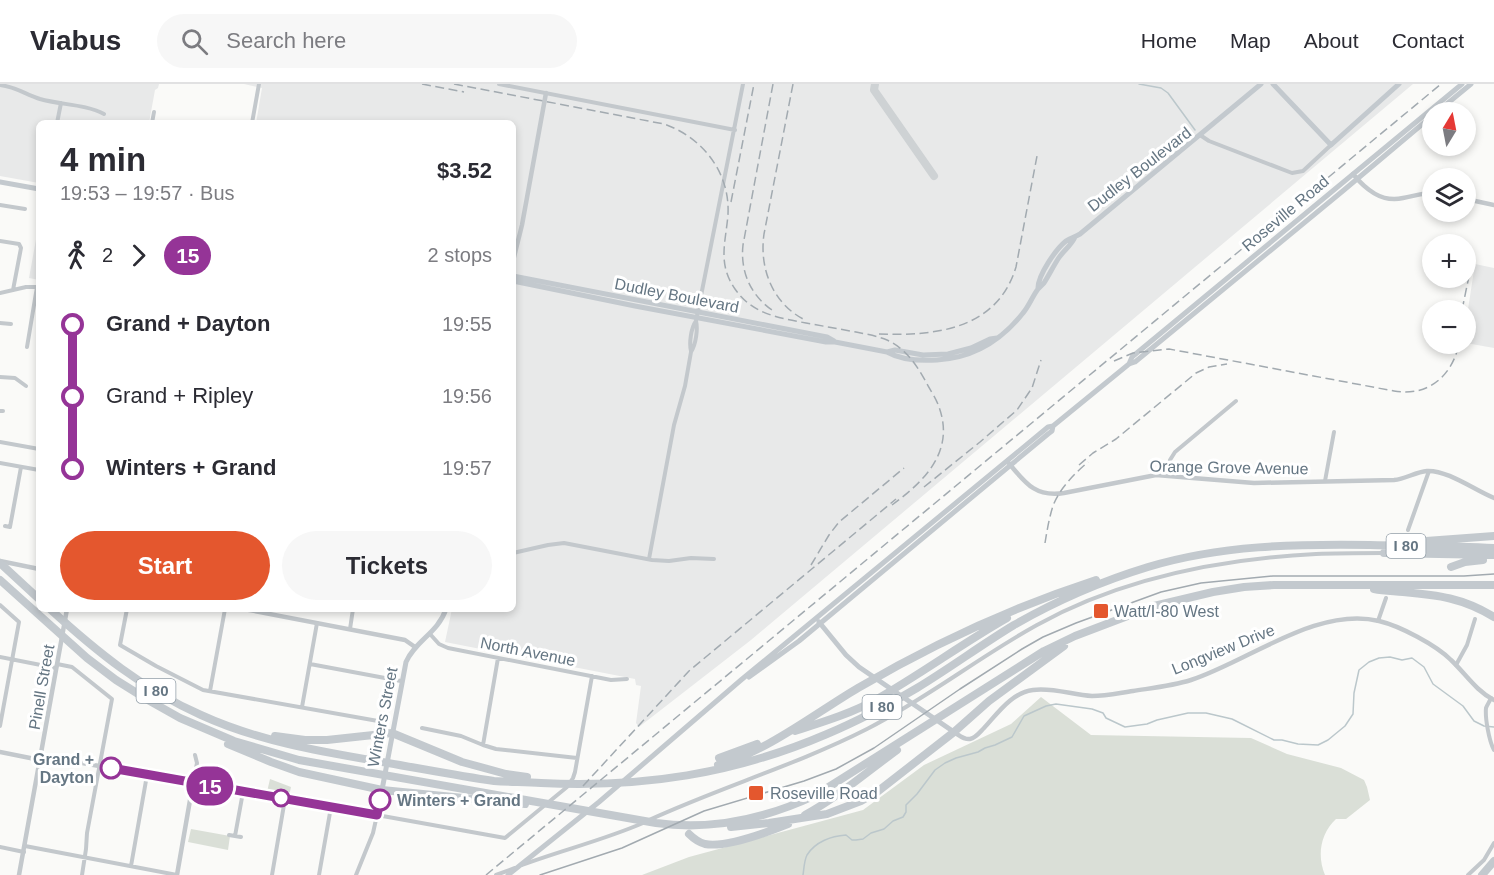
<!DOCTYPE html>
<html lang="en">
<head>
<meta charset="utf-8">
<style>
	:root { --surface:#fff; --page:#f7f7f7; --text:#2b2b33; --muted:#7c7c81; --line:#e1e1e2; --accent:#e4572e }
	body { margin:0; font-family:Helvetica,sans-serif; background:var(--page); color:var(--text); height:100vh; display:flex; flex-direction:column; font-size:22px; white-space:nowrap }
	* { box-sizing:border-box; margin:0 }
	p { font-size:20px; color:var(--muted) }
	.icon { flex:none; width:33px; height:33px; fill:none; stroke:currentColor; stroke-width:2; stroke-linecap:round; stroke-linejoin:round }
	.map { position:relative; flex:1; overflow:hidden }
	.side { position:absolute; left:36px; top:36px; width:480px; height:492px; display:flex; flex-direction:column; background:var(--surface); border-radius:9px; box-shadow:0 3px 9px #0003 }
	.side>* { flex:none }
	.badge { padding:0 12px; border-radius:20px; font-size:21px; line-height:39px }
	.needle { width:39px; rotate:10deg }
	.controls { position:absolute; left:1422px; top:18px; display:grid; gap:12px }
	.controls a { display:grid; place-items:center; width:54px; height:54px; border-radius:50%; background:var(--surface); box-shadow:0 3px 9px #0003; font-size:30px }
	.map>.badge { position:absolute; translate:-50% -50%; box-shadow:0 0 0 3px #fff }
	.legs { display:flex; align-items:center; gap:9px; height:66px; padding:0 24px; font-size:20px }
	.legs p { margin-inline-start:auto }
	.summary { display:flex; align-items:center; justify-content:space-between; height:102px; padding:0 24px }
	h1 { font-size:33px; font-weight:800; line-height:45px }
	.cta { display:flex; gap:12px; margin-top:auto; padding:12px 24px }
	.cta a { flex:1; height:69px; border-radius:36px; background:var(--accent); color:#fff; font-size:24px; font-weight:800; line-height:69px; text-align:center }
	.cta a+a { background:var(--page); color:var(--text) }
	ul { padding:0 24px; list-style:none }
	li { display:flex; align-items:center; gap:21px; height:72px; font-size:22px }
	li i { display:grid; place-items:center; width:9px; height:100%; margin:0 8px; background:currentColor }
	li i::after { content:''; width:15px; height:15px; margin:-8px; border:4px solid; border-radius:50%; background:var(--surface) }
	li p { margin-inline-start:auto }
	li:first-child i { background:linear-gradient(#0000 50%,currentColor 0) }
	li:last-child i { background:linear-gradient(currentColor 50%,#0000 0) }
	header { display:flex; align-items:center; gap:36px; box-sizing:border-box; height:84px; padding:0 30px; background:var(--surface); border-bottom:2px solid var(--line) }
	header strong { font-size:28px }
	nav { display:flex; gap:33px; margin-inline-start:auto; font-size:21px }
	.search { width:420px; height:54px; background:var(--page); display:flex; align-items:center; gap:15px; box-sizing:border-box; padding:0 21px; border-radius:33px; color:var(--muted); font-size:22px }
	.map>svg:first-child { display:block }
	.built { fill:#e8e9e9 }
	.green { fill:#dadfd7 }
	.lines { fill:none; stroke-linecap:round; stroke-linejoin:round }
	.stream { stroke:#bbc7cb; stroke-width:1.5 }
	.taxiway { stroke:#ced2d4; stroke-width:8 }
	.minor { stroke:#c3c8cc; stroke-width:4 }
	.tertiary { stroke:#c3c8cc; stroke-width:4.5 }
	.secondary { stroke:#c3c9ce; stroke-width:5 }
	.motorway { stroke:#c3c9ce; stroke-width:8 }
	.tram { stroke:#a2aab0; stroke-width:1.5 }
	.rail { stroke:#a2aab0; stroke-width:1.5; stroke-dasharray:9 4.5; stroke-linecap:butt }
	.line-1-casing { stroke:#fff; stroke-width:14 }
	.line-1 { stroke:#953497; stroke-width:9 }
	.poi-dot { fill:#e4572e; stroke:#fff; stroke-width:2 }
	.stop-1-dot { fill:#fff; stroke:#953497; stroke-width:3 }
	.labels { text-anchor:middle; stroke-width:6; stroke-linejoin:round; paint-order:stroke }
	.shield { fill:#fff; stroke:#939fa8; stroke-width:1.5 }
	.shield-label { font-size:15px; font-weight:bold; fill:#657683 }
	.street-label { font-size:16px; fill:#657683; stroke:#fff }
	.poi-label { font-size:16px; fill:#657683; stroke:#fff; text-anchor:start }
	.stop-label { font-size:16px; font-weight:bold; fill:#657683; stroke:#fff; text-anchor:end }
</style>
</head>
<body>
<header>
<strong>Viabus</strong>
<div class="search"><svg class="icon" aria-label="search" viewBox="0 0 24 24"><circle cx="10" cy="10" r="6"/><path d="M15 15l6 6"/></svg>Search here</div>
<nav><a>Home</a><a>Map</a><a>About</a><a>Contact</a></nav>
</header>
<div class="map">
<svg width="1494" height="791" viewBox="0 0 1494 791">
	<rect width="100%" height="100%" fill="#fafaf8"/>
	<path class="built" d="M 0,0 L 159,0 L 158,4 L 155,6 L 149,39 L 39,39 L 39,99 L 0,92 Z
		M 244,0 L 1413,0 L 751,556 L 639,643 L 636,639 L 641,602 L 636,601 L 635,595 L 445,558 L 452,525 L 513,525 L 513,202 L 516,188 L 513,187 L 513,39 L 256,39 L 262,4 Z
		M 39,139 L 39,196 L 29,194 Z
		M 1475,180 L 1494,184 L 1494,264 L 1466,259 L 1466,238 Z"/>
	<path class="green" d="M 1041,613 L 1091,651 L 1251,654 L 1287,670 L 1341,684 L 1364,696 L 1367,703 L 1370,716 L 1346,735 L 1336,735 C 1320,750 1317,772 1325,791 L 642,791 L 689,773 L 863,726 L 924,681 L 1011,640 Z
		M 270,695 L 291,703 L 289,712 L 267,708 Z
		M 191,745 L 230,752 L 228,766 L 188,758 Z"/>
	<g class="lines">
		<path class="stream" d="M 1139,0 L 1161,4 L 1168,9 L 1195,46
			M 803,791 C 804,785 804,777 807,771 C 815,758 831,752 846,751 L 852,756 L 856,756 L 863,755 L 871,749 L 884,745 L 893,737 L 903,733 L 906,728 L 906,721 L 917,710 L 935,686 L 945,679 L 956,674 L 978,668 L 985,664 L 995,661 L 1012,653 L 1024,632 L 1046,622 L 1056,620 L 1092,625 L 1103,629 L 1106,634 L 1125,643 L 1147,640 L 1157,636 L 1188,629 L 1206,629 L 1232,635 L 1274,656 L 1282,656 L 1298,660 L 1318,661 L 1328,656 L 1345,642 L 1353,630 L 1354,609 L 1359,586 L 1369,578 L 1379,574 L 1390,573 L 1402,576 L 1412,574 L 1424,583 L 1433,600 L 1463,622 L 1474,637 L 1484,642 L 1494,643"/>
		<path class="taxiway" d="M 875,0 L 874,6 L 934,92"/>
		<path class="minor" d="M 499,0 L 735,46
			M 0,1 C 16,3 25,10 40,15 C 61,21 85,20 104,30
			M 57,39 L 61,19
			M 152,39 L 154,28
			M 252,39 L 259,0
			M 1200,51 L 1209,57 L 1292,89 L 1303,87 L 1331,61
			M 0,121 L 25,125
			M 0,157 L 19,160 L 21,164 L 13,206
			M 0,209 L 26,203 L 38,203
			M 0,239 L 11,240
			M 27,263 L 37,203
			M 691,267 C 689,259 691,244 696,237
			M 0,293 L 15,294 L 26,302
			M 0,327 L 3,327
			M 0,358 L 39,365
			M 0,379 L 39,386
			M 1167,391 L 1170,376 L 1175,368 L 1236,317
			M 1325,397 L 1334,348
			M 5,442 L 10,443 L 21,383
			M 1408,446 L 1429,387
			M 513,469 L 548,461 L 564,459 L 652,476 L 669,477 L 691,474 L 714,475
			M 649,475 L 674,341 L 685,302 L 691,268 C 696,260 698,245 696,237 L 743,0
			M 0,521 L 19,538 L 0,642
			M 127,525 L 120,561 L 156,582 L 203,606 L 378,637
			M 1378,537 L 1386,514
			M 350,545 L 353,525
			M 430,550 L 439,560 L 448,564 L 611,596 L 627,595
			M 0,573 L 56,584
			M 57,580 L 72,583 L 112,615 L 87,749 L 86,765 L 82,791
			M 310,580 L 401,597
			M 1456,581 L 1467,561 L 1475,535
			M 210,607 L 225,525
			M 1491,614 C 1490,617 1487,621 1486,624 C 1485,634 1489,657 1494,666
			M 302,623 L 317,539
			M 422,644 L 461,652 L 483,661 L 496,665 L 577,674
			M 483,661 L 498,574
			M 193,699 L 197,679 L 195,671
			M 649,736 C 721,703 796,681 867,645 C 926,615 979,573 1037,541 C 1122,494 1220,475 1316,470 C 1338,469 1361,469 1384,469
			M 229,751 L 241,753
			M 235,752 L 243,708
			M 25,762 L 177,791
			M 0,763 L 24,768
			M 522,781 C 562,766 604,756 643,739
			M 131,782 L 147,691
			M 272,791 L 285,715
			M 319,791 L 331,723
			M 356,791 L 373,749 L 377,731 L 505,754 L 567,703 L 573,694 L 575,688 L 592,592
			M 496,791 L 515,784
			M 1468,791 L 1484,776 L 1494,759"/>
		<path class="tertiary" d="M 1353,90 C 1366,106 1382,119 1403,114 C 1414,112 1422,109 1432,109
			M 1466,115 L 1494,121
			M 513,177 L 522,141 L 546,9
			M 1007,377 C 1024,397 1034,414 1064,409 L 1156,391 L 1254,399 L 1394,396 C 1406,395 1415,388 1427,387 C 1448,386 1474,406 1494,414
			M 0,477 L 39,485
			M 244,525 L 405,556 L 415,563
			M 954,648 C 959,651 964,656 970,655 C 976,654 980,648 984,644 C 998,629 1011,609 1033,606 C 1052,603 1073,611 1092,612 C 1106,612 1119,609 1133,607 C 1152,604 1172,602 1191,596 C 1249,577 1317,522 1379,537 C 1400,542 1436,561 1451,576 C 1465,589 1476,607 1494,616
			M 0,668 L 40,676 L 71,677 L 377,731 L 382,707
			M 19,791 L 67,525
			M 177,791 L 193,699"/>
		<path class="secondary" d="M 1273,0 L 1331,61 L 1399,0
			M 1437,28 L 1471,0
			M 0,98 L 39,105
			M 513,192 L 827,253 L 834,257
			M 513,197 L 635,222 L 826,258 L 835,258 L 887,268 L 895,266 L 923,271 L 948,270 L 971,264 L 990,255 L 997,254
			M 1038,204 C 1038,191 1056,165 1066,157 C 1070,154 1075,153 1080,150 L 1261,0
			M 887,268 C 901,276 921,277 937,276 C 973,274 1001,257 1023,229 C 1029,222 1032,213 1038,205 C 1040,203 1042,201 1044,199 C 1049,191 1053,183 1058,175 C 1063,167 1071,162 1075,153
			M 1129,280 L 1132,273 L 1138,268 L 1462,0
			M 819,538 L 846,571 L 859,583 L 954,648
			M 749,593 L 799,557 L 1048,350 L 1052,347 L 1053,342
			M 382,706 L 406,578 C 416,556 438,549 446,525
			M 508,791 L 599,718 L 741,596 L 1048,343 L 1053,342 L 1129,280 L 1135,278 L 1344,106 L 1432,32"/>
		<path class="motorway" d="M 1426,457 L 1494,452
			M 1384,469 L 1494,471
			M 0,479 L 39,515
			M 1451,483 L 1465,478 L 1483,476
			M 0,496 L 87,574 L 116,596 L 148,616 L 180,634 L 234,657 L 299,676 L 656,739 C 713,747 765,735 816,711 L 1044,567 L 1075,552 L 1154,522 L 1213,508 L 1244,503 L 1274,501 L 1494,501
			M 1374,505 C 1384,507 1393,507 1403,508 C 1438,511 1463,514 1494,533
			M 50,525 C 96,567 144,606 201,631 C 260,658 324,668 388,679 C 423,685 459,692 494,697 C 510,698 525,698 541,699 C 642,704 734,690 827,650 C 858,637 888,621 917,604 C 950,584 981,561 1014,541 C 1056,517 1102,497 1148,483 C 1221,461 1295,460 1370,461 C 1412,462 1453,462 1494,464
			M 795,647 C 820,639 853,629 877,615 C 921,590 963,559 1007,534
			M 275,652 L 305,656 L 327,656 L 392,649 L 462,678 L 506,690 L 527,693
			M 228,660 L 271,678 L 299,688 L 382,706 L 525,720
			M 719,674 L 757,660
			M 718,681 C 768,667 814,630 858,604 C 933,560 1013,523 1096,496
			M 805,731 C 838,713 867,688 897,666
			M 731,743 L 769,739 L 827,730 L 861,717 L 877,708 L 954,648 L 989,617 L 1064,562
			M 689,750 C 693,754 698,758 705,760 C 726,764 768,748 788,740
			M 1482,791 L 1494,777"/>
		<path class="tram" d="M 540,791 L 622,764 L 704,727 L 804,697 L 836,685 L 874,664 L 960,605 L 1022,565 L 1043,553 L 1076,539 L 1161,508 L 1201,499 L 1273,492 L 1464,492 L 1494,490"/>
		<path class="rail" d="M 422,0 L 464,8
			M 454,0 L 664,40 C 702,53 730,88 728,130 C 726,158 717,179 735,205 C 752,230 779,234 806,239 C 823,242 839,245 856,248 C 866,250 877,252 887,256 C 906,265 916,280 926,298 C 930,306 936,314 939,323 C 955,367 925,397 892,421
			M 773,0 L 743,161 C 740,188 751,213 775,228
			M 793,0 L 764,150 C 759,185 773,220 805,236
			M 731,118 L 754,0
			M 1462,226 L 1469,192
			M 879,250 C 935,252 997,246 1016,183 L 1037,72
			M 1114,277 L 1133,269 L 1169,265 L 1394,307 C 1428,313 1452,292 1459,260
			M 1079,381 L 1093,369 L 1116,355 L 1196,289 L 1209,283 L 1227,280
			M 924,403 L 980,358 L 1017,326 L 1032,304 L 1041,276
			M 1045,459 C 1047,447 1049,434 1053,422 C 1059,405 1075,389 1088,378
			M 811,481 L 829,451 L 839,438 L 904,384
			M 583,702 L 689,587 L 896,415
			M 486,791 L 1441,0"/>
	</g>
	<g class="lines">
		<g class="line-1-casing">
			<path id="line-1" d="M 111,684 L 377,731 L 380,716"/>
		</g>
		<use href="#line-1" class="line-1"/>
	</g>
	<g class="poi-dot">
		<rect x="1093" y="519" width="16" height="16" rx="3"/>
		<rect x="748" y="701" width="16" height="16" rx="3"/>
	</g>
	<g class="stop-1-dot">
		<circle cx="111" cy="684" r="10"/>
		<circle cx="281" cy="714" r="8"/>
		<circle cx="380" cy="716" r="10"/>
	</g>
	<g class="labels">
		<g class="shield">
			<rect x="1386.5" y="450" width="39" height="24" rx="4.5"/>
			<rect x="136.5" y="595" width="39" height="24" rx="4.5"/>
			<rect x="862.5" y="611" width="39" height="24" rx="4.5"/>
		</g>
		<g class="shield-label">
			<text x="1406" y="467">I 80</text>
			<text x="156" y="612">I 80</text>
			<text x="882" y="628">I 80</text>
		</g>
		<g class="street-label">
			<text transform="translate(1139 85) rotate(-38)" y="6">Dudley Boulevard</text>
			<text transform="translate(1285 129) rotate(-40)" y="6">Roseville Road</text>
			<text transform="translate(677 211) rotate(11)" y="6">Dudley Boulevard</text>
			<text transform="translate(1229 383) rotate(1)" y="6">Orange Grove Avenue</text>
			<text transform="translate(1223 565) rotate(-22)" y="6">Longview Drive</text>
			<text transform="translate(528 567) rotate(11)" y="6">North Avenue</text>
			<text transform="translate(41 603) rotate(-80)" y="6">Pinell Street</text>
			<text transform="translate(382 633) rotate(-79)" y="6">Winters Street</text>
		</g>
		<g class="poi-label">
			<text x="1114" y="533">Watt/I-80 West</text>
			<text x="770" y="715">Roseville Road</text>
		</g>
		<g class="stop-label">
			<text x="94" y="681">Grand +<tspan x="94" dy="18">Dayton</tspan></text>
			<text x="397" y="722" text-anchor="start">Winters + Grand</text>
		</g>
	</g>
</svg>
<div class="controls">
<a><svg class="needle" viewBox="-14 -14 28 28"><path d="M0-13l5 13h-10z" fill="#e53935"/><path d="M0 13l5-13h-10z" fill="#7c7c81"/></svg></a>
<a><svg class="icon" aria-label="layers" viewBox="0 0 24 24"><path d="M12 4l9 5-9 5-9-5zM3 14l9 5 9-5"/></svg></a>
<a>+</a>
<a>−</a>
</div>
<b class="badge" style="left:210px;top:702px;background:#953497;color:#fff">15</b>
<section class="side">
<div class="summary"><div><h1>4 min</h1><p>19:53 – 19:57 · Bus</p></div><b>$3.52</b></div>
<div class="legs"><svg class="icon" aria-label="walk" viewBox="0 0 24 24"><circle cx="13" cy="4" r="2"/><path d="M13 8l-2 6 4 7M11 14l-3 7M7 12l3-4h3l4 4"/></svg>2<svg class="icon" aria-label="forward" viewBox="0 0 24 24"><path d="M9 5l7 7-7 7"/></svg><b class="badge" style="background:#953497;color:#fff">15</b><p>2 stops</p></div>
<ul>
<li><i style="color:#953497"></i><b>Grand + Dayton</b><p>19:55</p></li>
<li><i style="color:#953497"></i><span>Grand + Ripley</span><p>19:56</p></li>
<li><i style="color:#953497"></i><b>Winters + Grand</b><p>19:57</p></li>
</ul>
<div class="cta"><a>Start</a><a>Tickets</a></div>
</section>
</div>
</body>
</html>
